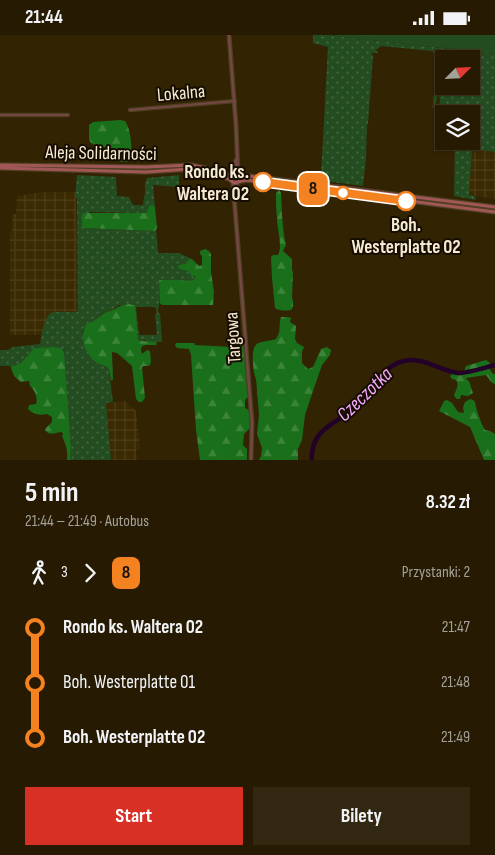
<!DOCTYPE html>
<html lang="pl">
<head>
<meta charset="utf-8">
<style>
	:root { --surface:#261a02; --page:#322711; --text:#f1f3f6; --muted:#a4a199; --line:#423824; --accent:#d93025 }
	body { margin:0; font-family:"Sofia Sans Condensed",sans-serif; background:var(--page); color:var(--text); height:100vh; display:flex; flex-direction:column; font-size:19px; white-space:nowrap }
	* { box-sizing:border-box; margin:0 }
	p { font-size:16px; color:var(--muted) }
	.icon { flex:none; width:28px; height:28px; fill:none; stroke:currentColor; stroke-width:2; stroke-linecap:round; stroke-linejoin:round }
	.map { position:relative; height:425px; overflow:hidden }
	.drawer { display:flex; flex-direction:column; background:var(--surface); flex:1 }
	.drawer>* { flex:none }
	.badge { padding:0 10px; border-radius:8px; font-size:18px; line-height:32px }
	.needle { width:32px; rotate:66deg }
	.buttons { position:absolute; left:435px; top:15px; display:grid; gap:10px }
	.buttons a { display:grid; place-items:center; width:45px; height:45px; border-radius:0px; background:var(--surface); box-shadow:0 1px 4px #0004,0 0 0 1px var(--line); font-size:25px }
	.map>.badge { position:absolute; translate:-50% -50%; box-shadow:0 0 0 2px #fff }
	.legs { display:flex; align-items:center; gap:8px; height:55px; padding:0 25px; font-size:16px }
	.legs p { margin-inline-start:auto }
	.overview { display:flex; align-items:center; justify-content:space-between; height:85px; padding:0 25px }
	h1 { font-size:28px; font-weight:700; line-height:38px }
	.button { display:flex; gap:10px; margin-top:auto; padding:10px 25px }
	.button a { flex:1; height:58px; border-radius:0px; background:var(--accent); color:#fff; font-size:20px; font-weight:700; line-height:58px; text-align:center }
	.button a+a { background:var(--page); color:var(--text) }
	ul { padding:0 25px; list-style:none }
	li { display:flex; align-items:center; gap:18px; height:55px; font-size:19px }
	li i { display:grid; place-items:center; width:8px; height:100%; margin:0 6px; background:currentColor }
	li i::after { content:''; width:12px; height:12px; margin:-6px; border:4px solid; border-radius:50%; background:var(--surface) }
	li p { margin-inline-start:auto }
	li:first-child i { background:linear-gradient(#0000 50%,currentColor 0) }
	li:last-child i { background:linear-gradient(currentColor 50%,#0000 0) }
	.status { display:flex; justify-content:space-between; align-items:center; height:35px; padding:0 25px; background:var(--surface); direction:ltr }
	.status svg { height:14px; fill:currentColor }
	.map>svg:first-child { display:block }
	.industrial { fill:url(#industrial-grid) }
	.grass { fill:url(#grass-dots); fill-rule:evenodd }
	.forest { fill:url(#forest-firs) }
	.garden { fill:#234d21 }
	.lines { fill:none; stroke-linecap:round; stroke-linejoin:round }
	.river { stroke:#240129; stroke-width:4.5 }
	.minor-casing { stroke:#4d3f20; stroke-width:4.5 }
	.tertiary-casing { stroke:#4d3f20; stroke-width:5 }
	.secondary-casing { stroke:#4d3f20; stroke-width:5.5 }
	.minor { stroke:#754744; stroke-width:2 }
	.tertiary { stroke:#754744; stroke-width:2.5 }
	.secondary { stroke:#a05755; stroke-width:3 }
	.line-1-casing { stroke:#fff; stroke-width:11 }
	.line-1 { stroke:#f58220; stroke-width:8 }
	.stop-1-dot { fill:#fff; stroke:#f58220; stroke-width:2.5 }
	.labels { text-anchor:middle; stroke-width:4; stroke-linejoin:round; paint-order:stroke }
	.street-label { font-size:19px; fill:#f6ead3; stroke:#160d01 }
	.stop-label { font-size:19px; font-weight:bold; fill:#f6ead3; stroke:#160d01; text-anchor:end }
	.water-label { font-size:20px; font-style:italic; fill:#f5aafe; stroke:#160d01 }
</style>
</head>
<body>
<div class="status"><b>21:44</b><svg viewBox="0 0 49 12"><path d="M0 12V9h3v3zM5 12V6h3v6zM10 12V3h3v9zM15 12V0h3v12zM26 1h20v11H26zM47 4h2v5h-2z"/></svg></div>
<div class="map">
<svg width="495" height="425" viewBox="0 0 495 425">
	<defs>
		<pattern id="industrial-grid" width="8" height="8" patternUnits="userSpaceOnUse" patternTransform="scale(1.25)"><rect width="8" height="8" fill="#3b2a02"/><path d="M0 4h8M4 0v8" fill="none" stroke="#4e3f1a"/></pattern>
		<pattern id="grass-dots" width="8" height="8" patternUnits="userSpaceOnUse" patternTransform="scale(1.25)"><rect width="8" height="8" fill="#234d21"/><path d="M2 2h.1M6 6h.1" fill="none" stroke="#446740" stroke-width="1.8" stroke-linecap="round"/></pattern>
		<pattern id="forest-firs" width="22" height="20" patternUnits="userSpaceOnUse" patternTransform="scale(1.25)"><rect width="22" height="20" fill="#1a6f1a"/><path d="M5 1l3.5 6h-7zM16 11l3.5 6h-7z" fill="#3c843a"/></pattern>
	</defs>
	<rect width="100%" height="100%" fill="#322303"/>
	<path class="industrial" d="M 472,114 L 495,117 L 495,164 L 469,160 Z
		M 44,157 L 76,157 L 79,299 L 10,300 L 10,197 L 12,196 L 12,179 L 16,179 L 17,161 Z
		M 125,366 L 136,376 L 140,414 L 136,415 L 137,425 L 111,425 L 106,368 Z"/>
	<path class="grass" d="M 313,0 L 329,0 L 495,19 L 495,117 L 472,114 L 469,160 L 475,161 L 476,165 L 454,161 L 455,106 L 471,106 L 471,79 L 456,79 L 456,74 L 451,74 L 450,79 L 444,79 L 444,84 L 437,83 L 440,65 L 439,61 L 437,62 L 436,68 L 432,73 L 433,70 L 437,22 L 432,16 L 381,11 L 376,15 L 378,18 L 371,18 L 373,21 L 368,89 L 367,89 L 366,123 L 363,151 L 317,145 L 317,142 L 321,141 L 328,12 L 313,8 ZM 444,24 L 471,24 L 471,51 L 444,51 Z
		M 77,140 L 116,142 L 117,161 L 129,162 L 133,170 L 143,170 L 144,162 L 145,159 L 145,149 L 147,143 L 179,140 L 179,152 L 153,150 L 155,172 L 152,171 L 149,171 L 146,178 L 89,177 L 84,193 L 155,196 L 156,194 L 158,218 L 179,218 L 192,224 L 189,224 L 187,228 L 179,230 L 184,235 L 188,236 L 195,243 C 194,244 193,245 192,245 C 190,247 164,246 159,245 L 160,268 L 159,268 L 159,273 L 158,274 L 158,278 L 160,278 L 162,307 L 147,307 L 145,305 L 138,305 L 134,269 L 119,270 L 112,275 L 104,277 L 98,284 L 92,288 L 86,289 L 83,295 L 83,304 L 98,329 L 107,332 L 109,335 L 113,367 L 106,368 L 111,425 L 70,425 L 71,413 L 61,314 L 51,312 L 34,313 C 27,320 23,330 12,331 L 11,333 L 10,331 L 0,331 L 0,315 L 8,315 L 13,312 L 40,309 C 42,299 43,284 52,277 L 78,277 L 77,163 L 75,163 ZM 136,272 L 155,272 L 157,278 L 155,279 L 157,300 L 139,300 Z"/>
	<path class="forest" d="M 120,85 L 125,86 C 131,93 133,117 130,126 L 125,127 L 116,126 L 115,125 L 118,119 L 116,115 C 107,110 100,115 90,107 L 89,102 L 89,90 L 93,87 Z
		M 279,155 L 281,158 C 282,175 282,194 286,210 L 283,216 L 292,224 L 292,234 L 293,238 L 292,263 L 293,266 L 293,272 L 291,275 C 286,276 280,276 275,273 L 272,243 L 271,222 L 273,220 L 278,220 C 283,209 277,195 277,183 C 276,174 276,166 276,158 Z
		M 152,170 L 155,172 L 157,193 L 155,196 L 84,193 L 82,191 L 82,179 L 85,178 L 146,178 L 149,171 Z
		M 205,214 L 209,216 L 211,219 L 211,237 L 214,257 L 213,270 L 162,270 L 160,268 L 159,245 L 178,245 L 187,246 L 193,245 L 195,243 L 194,241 L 192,241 L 188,236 L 180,234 L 178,232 L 179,230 L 187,228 L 189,224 L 192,224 L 199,231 L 202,230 L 202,221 L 200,219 L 200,216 Z
		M 129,269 L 135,270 L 138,305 C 144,306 149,307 156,307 L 157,309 L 156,310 L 146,310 L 142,311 L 141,315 L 142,319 L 147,315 L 150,316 L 151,326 L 150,330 L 148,331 L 144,331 L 142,332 L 145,363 L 142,367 L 139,367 L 136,364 L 132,331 L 117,318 L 112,317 L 112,318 L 113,344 L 112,346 L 111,345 C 110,341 110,336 108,333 C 105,330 100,330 97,328 C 85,319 79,303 86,289 C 94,287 97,284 103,279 C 106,276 106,277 110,276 C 119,273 118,270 129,269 Z
		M 281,282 L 287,282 L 291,283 L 290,287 L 296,291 L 295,304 L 297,308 L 304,312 L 302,317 L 302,328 L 308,334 L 313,332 L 321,314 L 327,312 L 331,315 L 330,320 L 322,330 L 311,362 L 305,380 L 302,405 L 298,414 L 298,425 L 259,425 L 261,421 L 262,413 L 257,399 L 259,380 L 256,344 C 253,338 250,313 257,309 C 261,306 270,306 276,304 C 282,295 278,290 281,282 Z
		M 176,308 L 194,308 L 195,310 L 232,312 L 237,310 L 242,310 L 245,313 L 248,362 L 245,365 L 245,373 L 249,375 L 250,393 L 244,399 L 243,410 L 247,414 L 247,425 L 200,425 L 196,395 L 191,320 L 189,314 L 177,313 L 175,310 Z
		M 51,312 L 61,313 L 64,318 L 71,413 L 70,425 L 67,425 C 68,416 66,409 62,401 L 63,399 L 62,397 C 56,397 50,402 45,395 L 46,393 L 52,387 L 52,382 L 47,379 C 40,381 33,379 28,374 L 29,370 L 36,369 C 38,363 35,355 30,351 L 29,346 L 21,347 L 14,341 L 11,333 L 12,331 C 23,330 27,320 34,313 Z
		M 486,325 L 490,328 L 489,333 L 493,339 L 495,339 L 495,349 L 492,348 L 486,340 L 466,343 L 466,344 L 469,346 L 473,358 L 468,361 L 461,360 L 460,364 L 457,364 L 454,361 C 455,355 460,351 456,345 L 452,344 L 450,341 L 453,338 L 456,340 L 463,339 L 466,331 Z
		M 470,364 L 473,365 L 475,367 C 476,374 481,389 485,395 L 490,396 L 495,399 L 495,425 L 484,425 L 470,392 L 439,376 L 444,366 L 447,365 L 452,368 L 458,377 L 464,378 L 463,373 L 465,367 Z"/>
	<path class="garden" d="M 329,0 L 495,0 L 495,19 Z"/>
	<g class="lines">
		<path class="river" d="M 312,425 C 311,417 314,406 319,400 C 327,390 340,384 350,377 C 370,361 380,327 410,325 C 426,324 442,336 458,338 C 465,339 487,332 495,330"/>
		<g class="minor-casing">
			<path id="minor" d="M 130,75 L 235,66
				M 0,80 L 68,80"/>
		</g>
		<g class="tertiary-casing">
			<path id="tertiary" d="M 229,0 L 236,90 L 238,137
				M 234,136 L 236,125
				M 233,148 L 252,388 L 251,425
				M 237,163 L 237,148"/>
		</g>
		<g class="secondary-casing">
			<path id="secondary" d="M 0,130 L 146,132 L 191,130 L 205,133 L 226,139 L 231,139
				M 0,133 L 146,137 L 189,134 L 205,136 L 229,144
				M 241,140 L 238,137 L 234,136 L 230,140 C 229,144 231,147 235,148 L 241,146 L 247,145 L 495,177
				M 241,140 L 495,172"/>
		</g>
		<use href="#minor" class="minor"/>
		<use href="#tertiary" class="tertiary"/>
		<use href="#secondary" class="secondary"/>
	</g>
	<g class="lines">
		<g class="line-1-casing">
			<path id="line-1" d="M 263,147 L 406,166"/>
		</g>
		<use href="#line-1" class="line-1"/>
	</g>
	<g class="stop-1-dot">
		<circle cx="263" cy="147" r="9"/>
		<circle cx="343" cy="158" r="6"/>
		<circle cx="406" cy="166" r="9"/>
	</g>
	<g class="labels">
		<g class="street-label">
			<text transform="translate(181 57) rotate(-5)" y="7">Lokalna</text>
			<text transform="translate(101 117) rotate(1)" y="7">Aleja Solidarności</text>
			<text transform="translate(232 303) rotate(-94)" y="7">Targowa</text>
		</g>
		<g class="stop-label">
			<text x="249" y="143">Rondo ks.<tspan x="249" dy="22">Waltera 02</tspan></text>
			<text x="406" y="196" text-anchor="middle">Boh.<tspan x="406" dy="22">Westerplatte 02</tspan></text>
		</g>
		<g class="water-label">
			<text transform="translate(364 359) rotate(-44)" y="7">Czeczotka</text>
		</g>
	</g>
</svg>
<div class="buttons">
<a><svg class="needle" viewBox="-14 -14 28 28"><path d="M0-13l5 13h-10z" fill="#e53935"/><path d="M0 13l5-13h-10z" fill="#a4a199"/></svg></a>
<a><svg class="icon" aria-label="layers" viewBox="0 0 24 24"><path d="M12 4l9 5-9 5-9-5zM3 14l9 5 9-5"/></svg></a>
</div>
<b class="badge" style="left:313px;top:154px;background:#f58220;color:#111">8</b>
</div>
<section class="drawer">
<div class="overview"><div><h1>5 min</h1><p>21:44 – 21:49 · Autobus</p></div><b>8.32 zł</b></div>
<div class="legs"><svg class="icon" aria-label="walk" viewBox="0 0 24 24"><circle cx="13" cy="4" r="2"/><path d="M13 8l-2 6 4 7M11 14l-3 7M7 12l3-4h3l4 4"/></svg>3<svg class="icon" aria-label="forward" viewBox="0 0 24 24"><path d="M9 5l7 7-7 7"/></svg><b class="badge" style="background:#f58220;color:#111">8</b><p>Przystanki: 2</p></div>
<ul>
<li><i style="color:#f58220"></i><b>Rondo ks. Waltera 02</b><p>21:47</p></li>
<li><i style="color:#f58220"></i><span>Boh. Westerplatte 01</span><p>21:48</p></li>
<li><i style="color:#f58220"></i><b>Boh. Westerplatte 02</b><p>21:49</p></li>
</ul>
<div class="button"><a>Start</a><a>Bilety</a></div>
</section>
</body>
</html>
